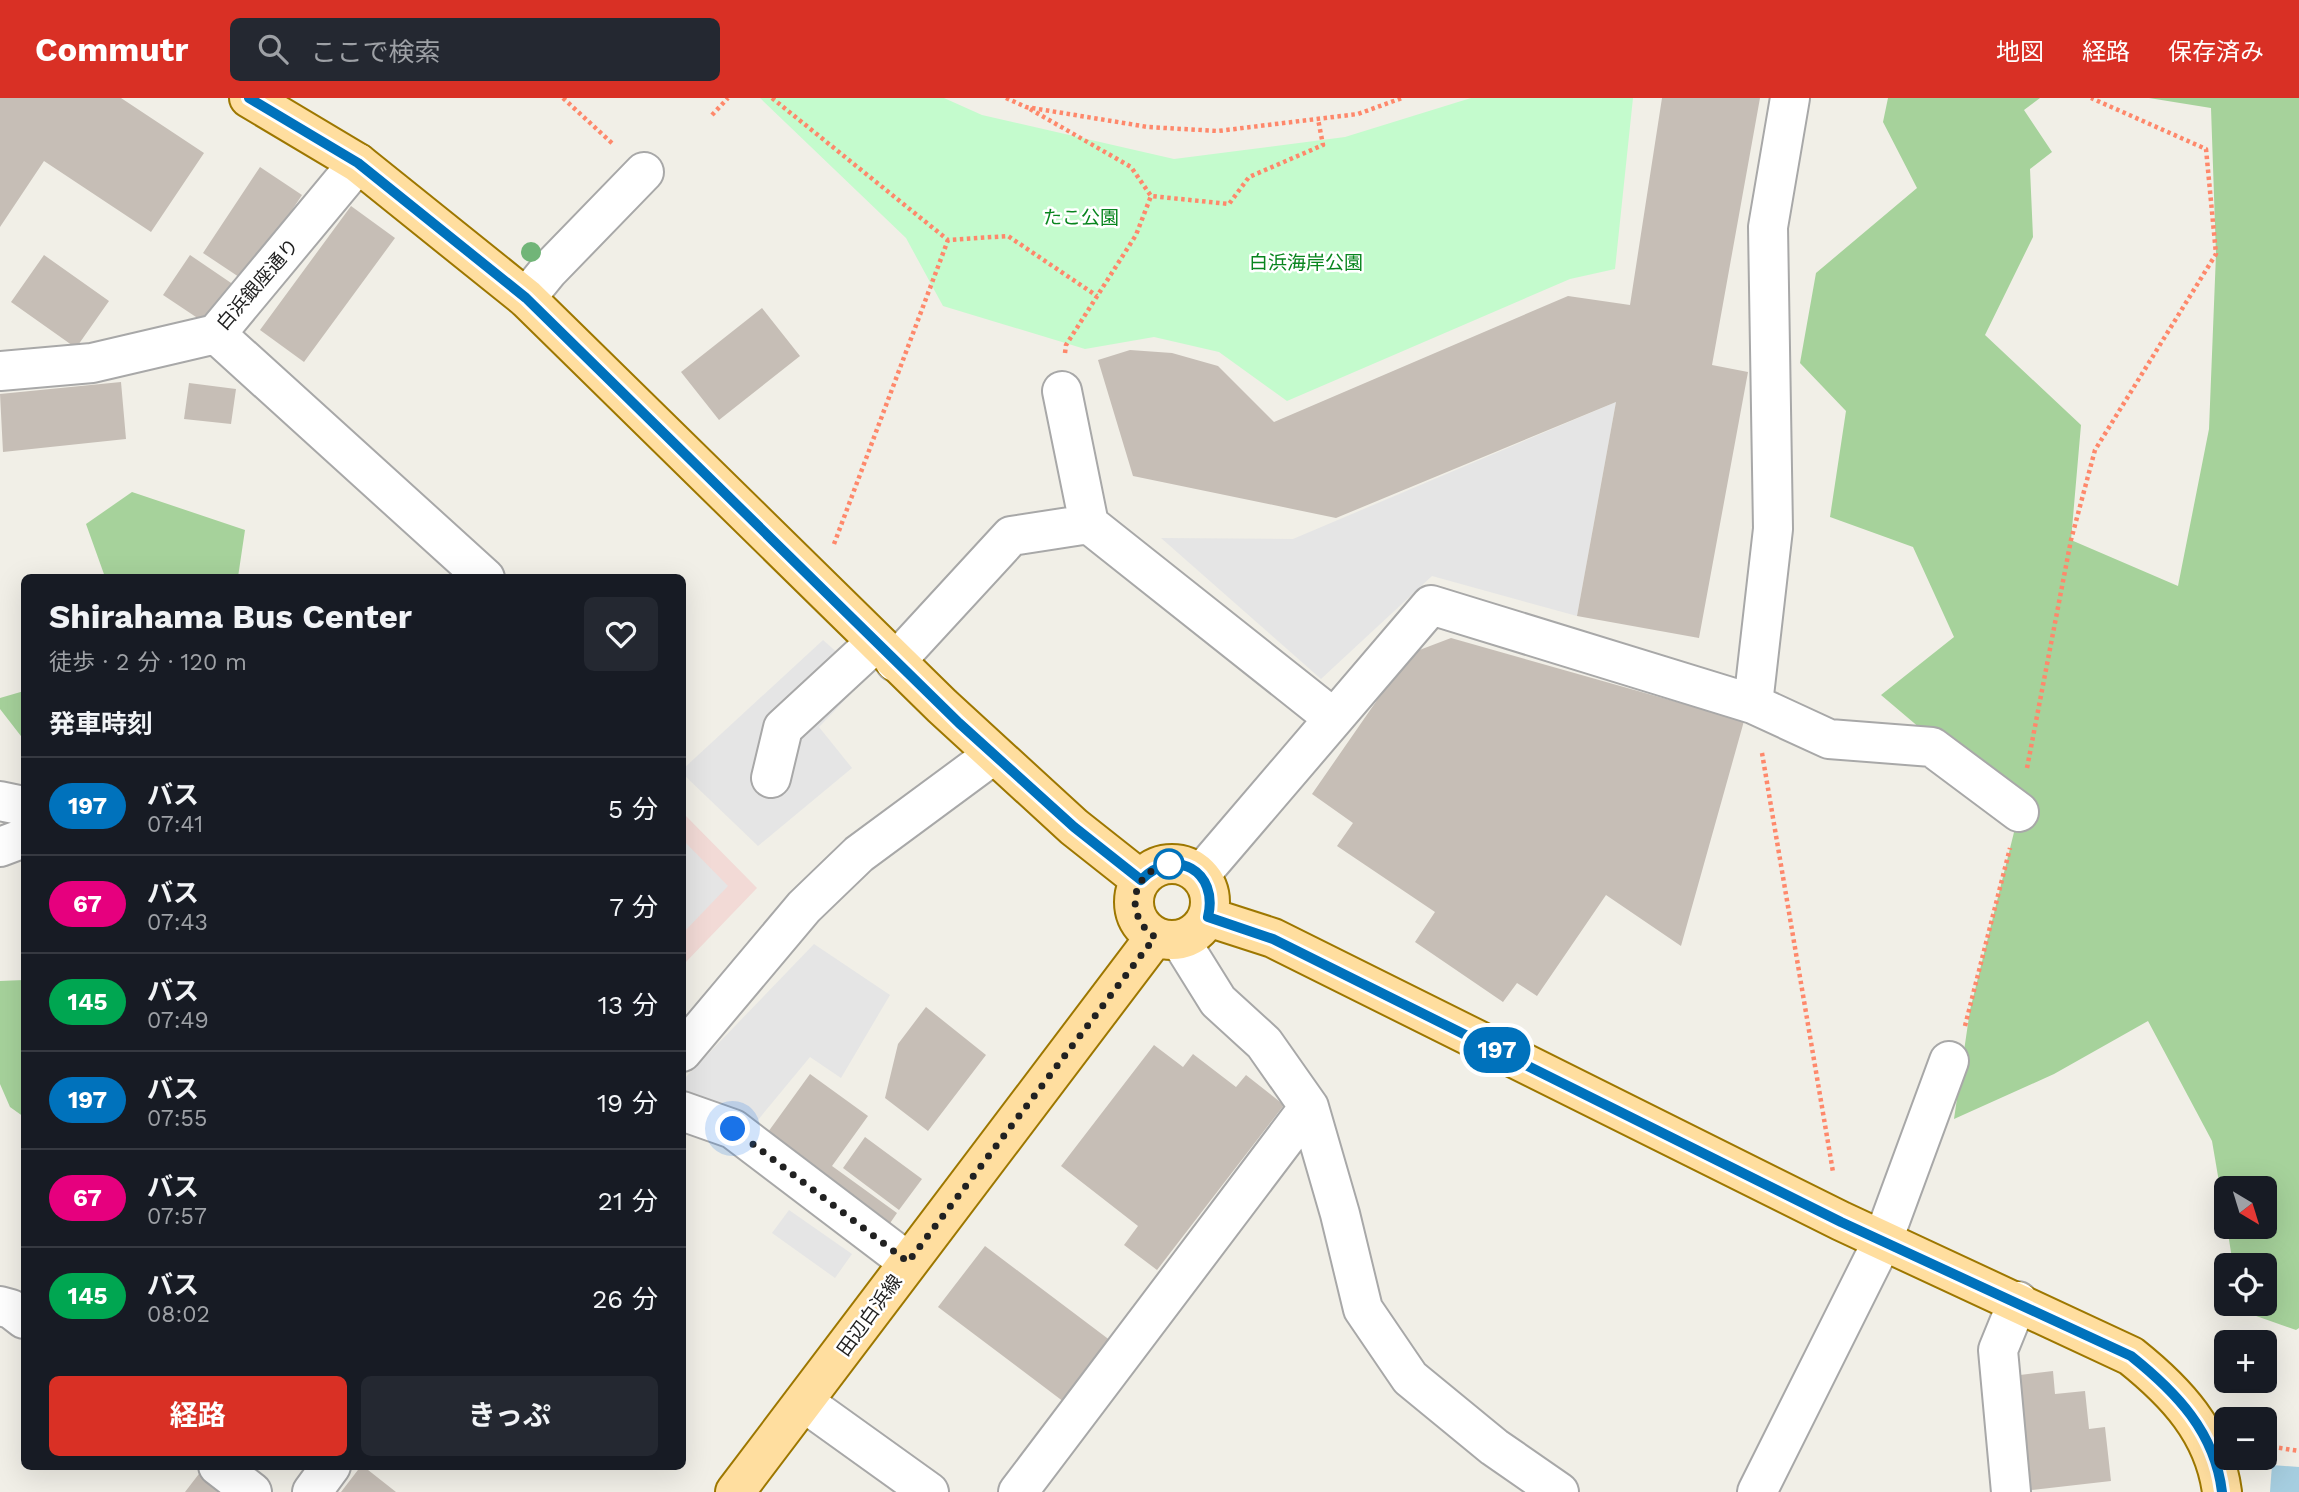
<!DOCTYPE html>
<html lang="ja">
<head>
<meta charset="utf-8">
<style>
	:root { --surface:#171b24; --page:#242831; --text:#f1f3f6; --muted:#9ea1a6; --line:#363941; --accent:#d93025 }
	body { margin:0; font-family:"Work Sans","Noto Sans JP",sans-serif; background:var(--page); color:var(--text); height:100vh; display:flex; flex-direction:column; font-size:26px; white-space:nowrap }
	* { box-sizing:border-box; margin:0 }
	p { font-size:23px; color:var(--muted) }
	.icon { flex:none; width:38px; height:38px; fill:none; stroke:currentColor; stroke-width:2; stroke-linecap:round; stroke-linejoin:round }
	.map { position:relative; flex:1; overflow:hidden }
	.details { position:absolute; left:21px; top:476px; width:665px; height:896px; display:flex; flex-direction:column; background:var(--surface); border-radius:10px; box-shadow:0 7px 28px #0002 }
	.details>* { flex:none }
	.badge { padding:0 14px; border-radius:23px; font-size:24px; line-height:46px }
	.needle { width:46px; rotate:142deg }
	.controls { position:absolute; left:2214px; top:1078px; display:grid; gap:14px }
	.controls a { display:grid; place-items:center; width:63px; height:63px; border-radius:10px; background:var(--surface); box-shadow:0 7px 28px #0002; font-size:35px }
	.you { position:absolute; width:35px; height:35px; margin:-18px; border:5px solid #fff; border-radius:50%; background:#1a73e8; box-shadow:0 0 0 10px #1a73e833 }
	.map>.badge { position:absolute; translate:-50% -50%; box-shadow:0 0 0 4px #fff }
	h2 { padding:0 28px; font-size:26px; line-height:63px }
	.round { display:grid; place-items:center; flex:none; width:74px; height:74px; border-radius:10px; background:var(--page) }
	.summary { display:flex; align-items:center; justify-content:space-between; height:119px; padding:0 28px }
	h1 { font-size:33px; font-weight:700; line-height:52px }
	.cta { display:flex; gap:14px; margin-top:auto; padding:14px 28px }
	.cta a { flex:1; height:80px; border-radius:10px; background:var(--accent); color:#fff; font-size:28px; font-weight:700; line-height:80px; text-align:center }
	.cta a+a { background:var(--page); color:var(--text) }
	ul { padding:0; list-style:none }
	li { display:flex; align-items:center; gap:21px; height:98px; padding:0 28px; border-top:2px solid var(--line) }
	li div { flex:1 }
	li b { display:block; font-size:26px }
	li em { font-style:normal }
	li .badge { min-width:77px; font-weight:700; text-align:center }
	header { display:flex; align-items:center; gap:42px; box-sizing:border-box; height:98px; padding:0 35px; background:var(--accent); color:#fff }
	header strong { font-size:33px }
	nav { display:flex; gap:38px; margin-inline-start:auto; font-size:24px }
	.search { width:490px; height:63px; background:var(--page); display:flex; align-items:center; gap:18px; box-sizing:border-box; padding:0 24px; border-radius:10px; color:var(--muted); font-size:26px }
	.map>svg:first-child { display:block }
	.commercial { fill:#f2dad6 }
	.forest { fill:#a6d29b }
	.park { fill:#c4fbcd }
	.parking { fill:#e5e5e5 }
	.water { fill:#a6cee0 }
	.building { fill:#c6beb6 }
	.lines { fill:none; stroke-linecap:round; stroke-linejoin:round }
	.minor-casing { stroke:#a8a8a8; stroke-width:42 }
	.major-casing { stroke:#9d7700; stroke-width:42 }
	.path { stroke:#fe886b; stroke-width:4.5; stroke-dasharray:3.5 3.5; stroke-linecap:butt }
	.minor { stroke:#fff; stroke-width:38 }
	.major { stroke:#ffde9f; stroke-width:38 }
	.tree { fill:#71b578 }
	.line-casing { stroke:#fff; stroke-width:16 }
	.line { stroke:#0072bc; stroke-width:10 }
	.walk { stroke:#212121; stroke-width:7; stroke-dasharray:0 12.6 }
	.stop-dot { fill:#fff; stroke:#0072bc; stroke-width:3.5 }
	.labels { text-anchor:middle; stroke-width:5; stroke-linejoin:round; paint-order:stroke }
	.park-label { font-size:19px; fill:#08851e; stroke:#fff }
	.street-label { font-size:19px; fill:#212121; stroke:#fff }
</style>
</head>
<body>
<header>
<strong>Commutr</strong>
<div class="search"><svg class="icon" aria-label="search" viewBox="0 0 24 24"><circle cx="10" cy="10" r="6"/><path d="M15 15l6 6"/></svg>ここで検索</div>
<nav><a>地図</a><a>経路</a><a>保存済み</a></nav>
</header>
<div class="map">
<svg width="2299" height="1394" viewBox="0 0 2299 1394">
	<rect width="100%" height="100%" fill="#f1efe7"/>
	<path class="commercial" d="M 682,714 L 757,790 L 683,867 L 682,867 Z"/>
	<path class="forest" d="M 1888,0 L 2040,0 L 2024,12 L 2052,54 L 2030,71 L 2033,139 L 1985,237 L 2081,327 L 2071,442 L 2178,488 L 2209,331 L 2216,156 L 2211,10 L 2149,0 L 2299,0 L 2299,1230 L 2296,1232 L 2242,1213 L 2240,1206 L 2264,1206 L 2264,1167 L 2233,1167 L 2227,1129 L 2264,1129 L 2264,1090 L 2226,1090 L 2226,1125 L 2212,1043 L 2148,923 L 2054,976 L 1954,1021 L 1970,912 L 2019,714 L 1881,597 L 1954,539 L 1913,449 L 1830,419 L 1846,313 L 1800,265 L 1816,175 L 1917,90 L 1883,24 Z
		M 132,394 L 245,432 L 238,479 L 105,479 L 86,426 Z
		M 24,593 L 24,642 L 0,611 L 0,600 Z
		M 24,882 L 24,1019 L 10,1009 L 0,986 L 0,883 Z"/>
	<path class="park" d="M 760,0 L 944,0 L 982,17 L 1174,61 L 1345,39 L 1471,0 L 1633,0 L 1615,171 L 1570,181 L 1287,303 L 1219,254 L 1154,239 L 1085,251 L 943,208 L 906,140 Z"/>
	<path class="parking" d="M 1616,304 L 1577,518 L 1432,478 L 1321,581 L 1161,440 L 1293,441 Z
		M 823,542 L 866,580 L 819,629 L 852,670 L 758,748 L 683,676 L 683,671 Z
		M 682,741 L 728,788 L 683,835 L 682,835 Z
		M 814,846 L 890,897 L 841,980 L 810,959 L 753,1028 L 683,1001 L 682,983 Z
		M 789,1112 L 852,1156 L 835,1180 L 772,1135 Z"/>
	<path class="water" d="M 2272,1367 L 2299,1369 L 2299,1394 L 2270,1394 Z"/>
	<path class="building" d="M 0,0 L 121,0 L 204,55 L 151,134 L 44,63 L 0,129 Z
		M 1662,0 L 1760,0 L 1712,267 L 1748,274 L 1699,540 L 1577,518 L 1616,304 L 1336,420 L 1133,378 L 1098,262 L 1130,252 L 1172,255 L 1218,268 L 1274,324 L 1568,198 L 1630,207 Z
		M 260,69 L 302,97 L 245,183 L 203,155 Z
		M 351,108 L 395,140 L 304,264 L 260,232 Z
		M 44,157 L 109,203 L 76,250 L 11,204 Z
		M 190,157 L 237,189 L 211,229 L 163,197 Z
		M 762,210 L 800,258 L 719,322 L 681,274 Z
		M 121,284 L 126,341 L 3,354 L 0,296 Z
		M 189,285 L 236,291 L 231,326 L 184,321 Z
		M 1451,540 L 1744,623 L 1681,848 L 1606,797 L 1537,898 L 1517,885 L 1503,904 L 1415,844 L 1435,814 L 1337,748 L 1353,725 L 1312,696 L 1409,556 Z
		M 926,909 L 986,957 L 928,1033 L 885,1000 L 898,946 Z
		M 1154,947 L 1183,969 L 1193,956 L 1236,989 L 1246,977 L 1284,1007 L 1157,1172 L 1124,1147 L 1138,1128 L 1061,1068 Z
		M 810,976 L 868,1018 L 832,1068 L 897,1115 L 886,1131 L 763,1041 Z
		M 865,1039 L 922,1081 L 899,1112 L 843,1070 Z
		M 985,1148 L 1111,1243 L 1064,1304 L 938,1209 Z
		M 2053,1273 L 2055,1296 L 2085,1293 L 2089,1331 L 2105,1329 L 2111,1383 L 2031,1392 L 2020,1277 Z
		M 205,1368 L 239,1394 L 185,1394 Z
		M 361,1368 L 363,1368 L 396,1394 L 341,1394 Z"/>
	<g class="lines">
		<g class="minor-casing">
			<path id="minor" d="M 526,200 L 548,173 L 644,74
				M 216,236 L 485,480
				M 0,273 L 92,265 L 216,236 L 358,65
				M 1062,293 L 1089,426 L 1332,619
				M 895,564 L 1011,438 L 1089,426
				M 1753,606 L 1773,431 L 1768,129 L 1790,0
				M 771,680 L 783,630 L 875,545
				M 0,703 L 24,708
				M 0,749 L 24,740
				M 1200,777 L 1431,507 L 1753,606 L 1829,641 L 1932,649 L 2019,714
				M 1180,842 L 1218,903 L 1264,945 L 1309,1009 L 1340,1116 L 1363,1211 L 1410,1280 L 1494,1349 L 1559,1394
				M 682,954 L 804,809 L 859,756 L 993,657
				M 682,1013 L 733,1031 L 908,1164
				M 0,1208 L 11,1211 L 24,1221
				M 805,1305 L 929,1394
				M 218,1368 L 252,1394
				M 312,1394 L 331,1368
				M 1018,1394 L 1309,1009
				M 1757,1394 L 1883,1142 L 1949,963
				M 2011,1394 L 1998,1252 L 2018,1203"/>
		</g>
		<g class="major-casing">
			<path id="major" d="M 249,0 L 358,65 L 526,200 L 942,608 L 1074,729 L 1141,782
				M1134 804a38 38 0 1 1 76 0a38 38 0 1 1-76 0Z
				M 1208,819 L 1273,840 L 1841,1123 L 2131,1258 C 2176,1294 2214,1334 2222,1394
				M 735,1394 L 1155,839"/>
		</g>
		<path class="path" d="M 563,0 L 614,47
			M 772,0 L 948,142 L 1008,138 L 1097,198
			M 1006,0 L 1026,9 L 1148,29 L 1218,33 L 1358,16 L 1402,0
			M 1030,11 L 1131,69 L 1151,98 L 1229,106 L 1249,79 L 1323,47 L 1318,21
			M 712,17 L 728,0
			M 1065,255 L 1066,247 L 1136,137 L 1151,98
			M 834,446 L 948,142
			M 1762,655 L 1833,1074
			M 2027,670 L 2071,442 L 2095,352 L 2216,156 L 2206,51 L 2091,0
			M 1965,928 L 2010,750
			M 2264,1341 L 2270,1340 L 2274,1349 L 2299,1353"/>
		<use href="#minor" class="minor"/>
		<use href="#major" class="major"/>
	</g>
	<circle class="tree" cx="531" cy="154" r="10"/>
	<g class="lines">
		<g class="line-casing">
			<path id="line" d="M 249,0 L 358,65 L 526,200 L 959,625 L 1074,729 L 1141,782 C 1175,748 1219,773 1208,819 L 1273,841 L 1841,1124 L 2131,1258 C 2176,1294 2215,1334 2222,1394"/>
		</g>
		<use href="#line" class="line"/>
		<path class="walk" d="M 733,1031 L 908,1164 L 1155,839 C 1123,817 1131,773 1169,766"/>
	</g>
	<circle class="stop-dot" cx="1169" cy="766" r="14"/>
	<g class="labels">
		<g class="park-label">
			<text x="1081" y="126">たこ公園</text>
			<text x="1306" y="171">白浜海岸公園</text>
		</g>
		<g class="street-label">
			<text transform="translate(257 186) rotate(-49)" y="7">白浜銀座通り</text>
			<text transform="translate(869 1217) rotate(-54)" y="7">田辺白浜線</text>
		</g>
	</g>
</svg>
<div class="controls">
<a><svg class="needle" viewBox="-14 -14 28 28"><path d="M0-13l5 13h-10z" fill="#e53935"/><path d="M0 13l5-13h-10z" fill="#9ea1a6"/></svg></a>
<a><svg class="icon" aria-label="locate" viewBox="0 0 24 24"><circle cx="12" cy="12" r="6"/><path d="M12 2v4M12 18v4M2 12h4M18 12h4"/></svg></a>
<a>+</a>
<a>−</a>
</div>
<div class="you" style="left:733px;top:1031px"></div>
<b class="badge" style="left:1497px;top:952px;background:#0072bc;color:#fff">197</b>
<section class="details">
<div class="summary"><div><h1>Shirahama Bus Center</h1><p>徒歩 · 2 分 · 120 m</p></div><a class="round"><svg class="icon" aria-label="heart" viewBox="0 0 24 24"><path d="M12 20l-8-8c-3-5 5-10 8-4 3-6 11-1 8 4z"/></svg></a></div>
<h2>発車時刻</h2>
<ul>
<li><span class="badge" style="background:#0072bc;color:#fff">197</span><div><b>バス</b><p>07:41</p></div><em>5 分</em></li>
<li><span class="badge" style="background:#e6007e;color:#fff">67</span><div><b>バス</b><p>07:43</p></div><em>7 分</em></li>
<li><span class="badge" style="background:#00a651;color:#fff">145</span><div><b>バス</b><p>07:49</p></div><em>13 分</em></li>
<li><span class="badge" style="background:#0072bc;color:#fff">197</span><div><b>バス</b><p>07:55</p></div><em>19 分</em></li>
<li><span class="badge" style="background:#e6007e;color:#fff">67</span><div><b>バス</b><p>07:57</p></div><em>21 分</em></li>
<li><span class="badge" style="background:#00a651;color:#fff">145</span><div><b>バス</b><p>08:02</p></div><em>26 分</em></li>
</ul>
<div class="cta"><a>経路</a><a>きっぷ</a></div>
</section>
</div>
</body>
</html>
